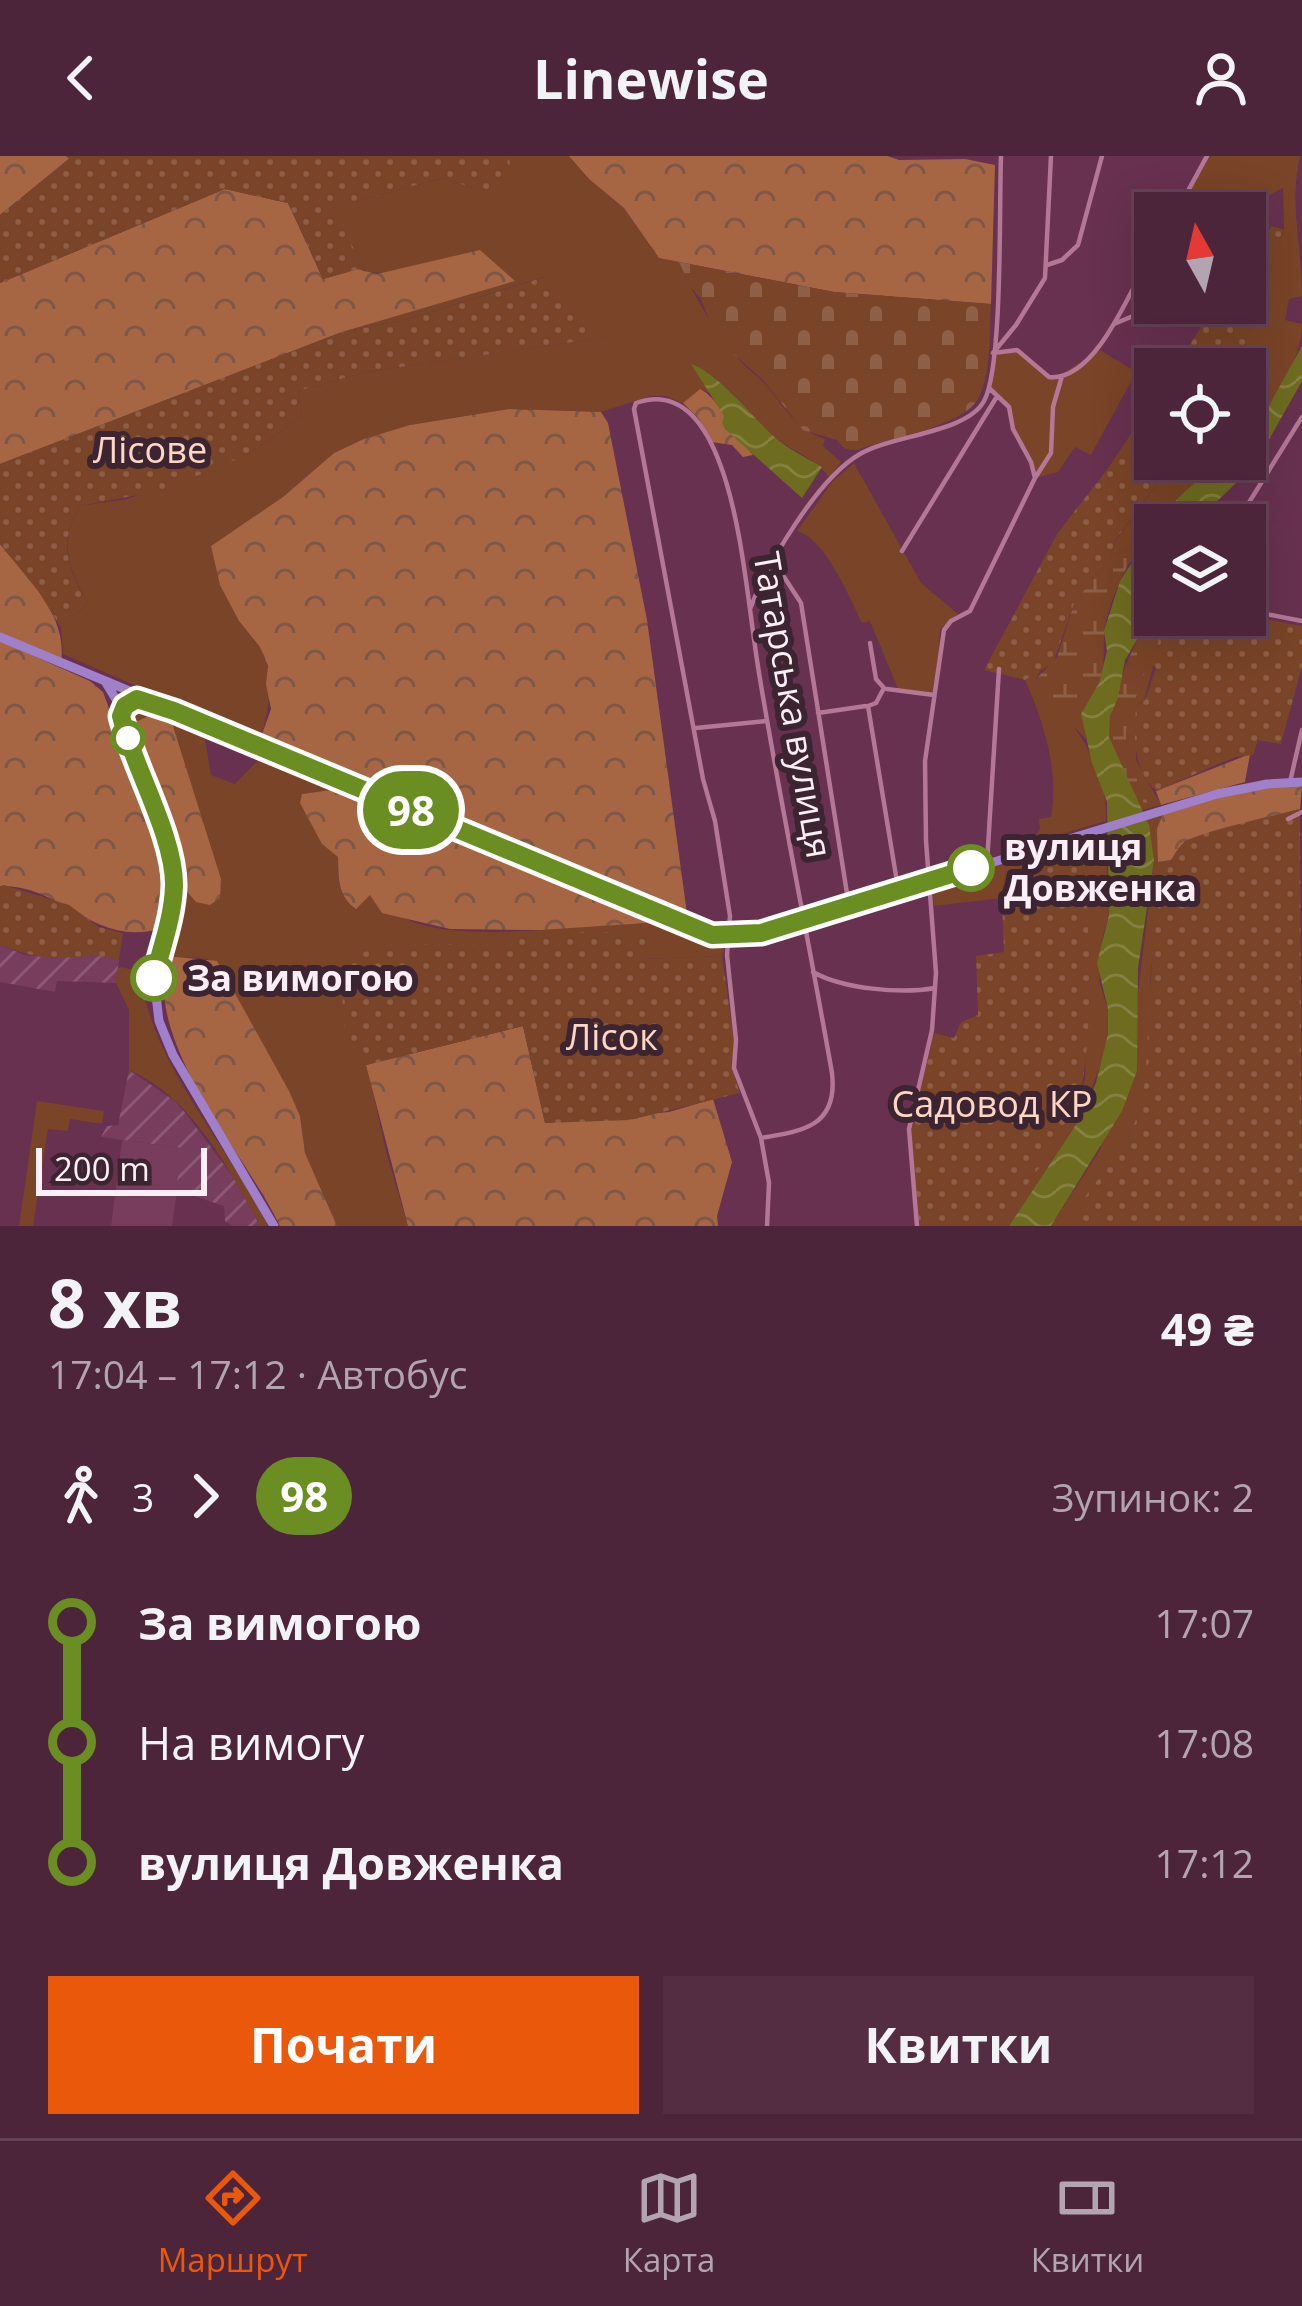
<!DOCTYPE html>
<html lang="uk">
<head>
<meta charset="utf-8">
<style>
	:root { --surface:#4d253b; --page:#542d42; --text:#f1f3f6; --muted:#b3a5af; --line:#644255; --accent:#ea580c }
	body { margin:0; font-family:"Open Sans",sans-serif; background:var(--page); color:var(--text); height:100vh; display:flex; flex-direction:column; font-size:45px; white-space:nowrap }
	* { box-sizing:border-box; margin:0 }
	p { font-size:39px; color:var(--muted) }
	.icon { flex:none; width:66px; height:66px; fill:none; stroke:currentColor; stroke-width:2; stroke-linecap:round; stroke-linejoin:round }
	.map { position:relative; height:1070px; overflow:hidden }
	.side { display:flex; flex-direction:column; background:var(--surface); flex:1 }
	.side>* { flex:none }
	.badge { padding:0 24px; border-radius:39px; font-size:42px; line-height:78px }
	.needle { width:78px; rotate:352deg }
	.controls { position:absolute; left:1134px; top:36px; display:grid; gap:24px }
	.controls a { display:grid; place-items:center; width:132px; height:132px; border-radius:0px; background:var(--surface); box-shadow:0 12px 48px #0002,0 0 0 3px var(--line); font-size:60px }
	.scale { position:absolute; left:36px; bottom:30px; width:171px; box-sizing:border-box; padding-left:12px; border:6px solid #fceef5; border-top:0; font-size:33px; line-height:42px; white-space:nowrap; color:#fceef5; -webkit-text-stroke:9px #3d2431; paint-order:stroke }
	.map>.badge { position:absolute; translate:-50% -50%; box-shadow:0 0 0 6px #fff }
	.legs { display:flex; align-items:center; gap:18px; height:132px; padding:0 48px; font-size:39px }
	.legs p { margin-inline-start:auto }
	.summary { display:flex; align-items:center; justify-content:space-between; height:204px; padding:0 48px }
	h1 { font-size:66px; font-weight:700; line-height:90px }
	.primary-button { display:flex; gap:24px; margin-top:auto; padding:24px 48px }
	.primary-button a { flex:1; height:138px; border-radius:0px; background:var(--accent); color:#fff; font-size:48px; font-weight:700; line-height:138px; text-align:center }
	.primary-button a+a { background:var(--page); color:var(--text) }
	ul { padding:0 48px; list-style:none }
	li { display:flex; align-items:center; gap:42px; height:120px; font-size:45px }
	li i { display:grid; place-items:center; width:18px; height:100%; margin:0 15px; background:currentColor }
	li i::after { content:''; width:30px; height:30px; margin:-15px; border:9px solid; border-radius:50%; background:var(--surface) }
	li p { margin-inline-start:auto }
	li:first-child i { background:linear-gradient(#0000 50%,currentColor 0) }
	li:last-child i { background:linear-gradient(currentColor 50%,#0000 0) }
	header { display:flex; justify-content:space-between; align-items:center; height:156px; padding:0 48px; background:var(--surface); font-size:54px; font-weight:700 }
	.tabs { display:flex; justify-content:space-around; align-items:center; height:168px; border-top:3px solid var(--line); background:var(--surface); font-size:33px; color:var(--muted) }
	.tabs a { display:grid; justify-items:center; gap:6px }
	.tabs .on { color:var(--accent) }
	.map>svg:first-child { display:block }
	.built { fill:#783c5c }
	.industrial { fill:url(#industrial-furrows) }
	.grass { fill:#794427 }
	.forest { fill:url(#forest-crowns) }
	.wetland { fill:url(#wetland-marsh) }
	.cemetery { fill:url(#cemetery-stones) }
	.garden { fill:url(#garden-dots) }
	.water { fill:url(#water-waves) }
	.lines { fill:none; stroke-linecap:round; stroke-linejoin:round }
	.street { stroke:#b47796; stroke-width:4.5 }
	.primary { stroke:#a07fcb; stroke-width:9 }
	.line-1-casing { stroke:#fff; stroke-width:27 }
	.line-1 { stroke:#6b8e23; stroke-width:18 }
	.stop-1-dot { fill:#fff; stroke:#6b8e23; stroke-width:6 }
	.labels { text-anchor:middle; stroke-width:12; stroke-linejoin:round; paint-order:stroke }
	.park-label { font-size:36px; fill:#fed7c4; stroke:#3d2431 }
	.street-label { font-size:36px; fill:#fceef5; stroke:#3d2431 }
	.stop-label { font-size:36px; font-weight:bold; fill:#fceef5; stroke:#3d2431; text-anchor:start }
</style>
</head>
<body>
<header><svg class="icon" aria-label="back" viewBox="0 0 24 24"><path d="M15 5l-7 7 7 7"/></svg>Linewise<svg class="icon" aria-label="person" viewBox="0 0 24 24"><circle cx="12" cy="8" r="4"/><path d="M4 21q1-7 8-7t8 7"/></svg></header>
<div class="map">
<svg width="1302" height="1070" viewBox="0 0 1302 1070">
	<defs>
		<pattern id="industrial-furrows" width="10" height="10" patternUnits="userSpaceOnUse" patternTransform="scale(3)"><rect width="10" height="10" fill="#783c5c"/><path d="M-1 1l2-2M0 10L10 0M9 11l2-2" fill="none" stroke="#8c5874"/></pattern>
		<pattern id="forest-crowns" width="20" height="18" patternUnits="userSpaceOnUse" patternTransform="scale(3)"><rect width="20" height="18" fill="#a66543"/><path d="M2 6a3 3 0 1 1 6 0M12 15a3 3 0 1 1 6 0" fill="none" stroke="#7e5846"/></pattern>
		<pattern id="wetland-marsh" width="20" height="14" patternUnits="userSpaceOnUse" patternTransform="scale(3)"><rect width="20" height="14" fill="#794427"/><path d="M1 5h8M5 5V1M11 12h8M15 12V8" fill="none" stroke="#8d5f47"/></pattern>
		<pattern id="cemetery-stones" width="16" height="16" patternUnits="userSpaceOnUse" patternTransform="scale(3)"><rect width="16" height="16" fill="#794427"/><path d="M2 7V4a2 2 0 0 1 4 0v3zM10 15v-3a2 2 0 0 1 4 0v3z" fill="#8d5f47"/></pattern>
		<pattern id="garden-dots" width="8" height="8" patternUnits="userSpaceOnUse" patternTransform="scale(3)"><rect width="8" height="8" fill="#794427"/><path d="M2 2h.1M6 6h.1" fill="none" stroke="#8d5f47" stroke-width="1.8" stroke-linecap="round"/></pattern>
		<pattern id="water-waves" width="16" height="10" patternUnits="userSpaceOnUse" patternTransform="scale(3)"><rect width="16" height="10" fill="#6e6c1f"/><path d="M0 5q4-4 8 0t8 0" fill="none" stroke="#848140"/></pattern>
	</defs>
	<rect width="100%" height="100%" fill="#67314f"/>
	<path class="built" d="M 122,984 L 183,992 L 172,1070 L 111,1070 Z"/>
	<path class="industrial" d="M 0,789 L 25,799 L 57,802 L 101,798 L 119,804 L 116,827 L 57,825 L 55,836 L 0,826 Z
		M 129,914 L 175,945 L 187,959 L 236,1025 L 260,1070 L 233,1070 L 225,1065 L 224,1050 L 176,1034 L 182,992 L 101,981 L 107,970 L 118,969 Z"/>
	<path class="grass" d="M 509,0 L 569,0 L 589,23 L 624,52 L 659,102 L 679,106 C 695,143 716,178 743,208 C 750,215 758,220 764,227 C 784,249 795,274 825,283 L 823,290 L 841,306 L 829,321 C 814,300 785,293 766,274 C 745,253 722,220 693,209 L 711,237 L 700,233 L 683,247 L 666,240 L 650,240 L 601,256 L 509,253 L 410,269 L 334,297 L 283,341 L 211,390 C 220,413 227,439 238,462 C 244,473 255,481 261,492 C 275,518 269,558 260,584 L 63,498 L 61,472 L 88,447 C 68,411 58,388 80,350 L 127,343 L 251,297 L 302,260 L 298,235 L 366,216 L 607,181 L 544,121 L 401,165 L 342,176 L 514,124 L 367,116 L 330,52 L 444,22 L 479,34 L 510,9 Z
		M 1207,0 L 1300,0 C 1289,49 1302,91 1302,140 L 1289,143 L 1285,164 L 1302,168 C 1302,207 1270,250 1245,279 L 1245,213 L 1236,213 L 1284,74 L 1283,32 L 1236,57 L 1176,57 Z
		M 1017,194 L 1053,223 L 1100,194 L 1136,216 L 1091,299 L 1075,291 L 1058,316 L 1035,322 L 1013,273 L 1009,251 L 989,232 L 993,197 Z
		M 1175,303 L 1230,303 L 1166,354 L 1140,391 L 1114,398 L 1114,387 Z
		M 854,307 L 921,427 L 958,458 L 940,473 L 936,530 L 932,538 L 898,533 L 870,465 L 862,467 C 849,441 825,382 797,375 L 832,326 Z
		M 1155,418 L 1156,459 L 1150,469 L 1162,479 L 1144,544 L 1136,550 L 1136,604 L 1161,649 L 1142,654 L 1128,623 L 1110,560 L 1141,477 Z
		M 1041,514 L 1036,523 C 1070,563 1109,608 1106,665 L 1031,687 L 1040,673 L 1039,663 L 1051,661 C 1059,614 1044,567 1025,524 Z
		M 144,549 L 203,571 L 211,619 L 235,628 L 264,598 L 345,632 L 302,638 L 322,688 L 339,701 C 339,723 336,739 356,752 L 370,739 C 385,749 401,763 419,768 C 482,786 579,768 645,767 L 652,760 L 697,779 L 727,785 L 722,800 L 643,803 L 508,782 L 509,789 L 393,792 L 348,895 L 364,895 L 387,999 L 408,1070 L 337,1070 L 305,997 L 300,960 L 208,803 L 167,800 L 182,730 L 196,746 L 138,565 L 127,561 L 135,550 Z
		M 1163,657 L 1159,706 L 1171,704 C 1164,741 1155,776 1151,814 C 1149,846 1150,929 1140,954 C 1123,995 1091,1036 1062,1070 L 1051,1070 L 1100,994 L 1135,861 L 1154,705 L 1146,662 Z
		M 1105,674 L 1109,759 L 1103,780 L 1099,825 L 1108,853 L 1108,878 L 1103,902 L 1081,961 L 1009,1070 L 996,1070 L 1076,949 L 1085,923 L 1088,813 L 1084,720 L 1074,683 Z
		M 1007,707 L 1002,742 L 934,750 L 932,728 L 965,719 L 970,728 L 982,725 L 985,713 Z
		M 122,811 L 140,816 C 151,908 227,987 268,1070 L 260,1070 C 230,1014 191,940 129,914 L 129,854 L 116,827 L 118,812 Z
		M 37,945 L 104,955 L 102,968 L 70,963 L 68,975 L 48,973 L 33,1070 L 19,1070 Z"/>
	<path class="forest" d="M 0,0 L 66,0 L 70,2 L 0,59 Z
		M 569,0 L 887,0 L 899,4 L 965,3 L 995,9 L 991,148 L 834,136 L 659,102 L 624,52 L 589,23 Z
		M 225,33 L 288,47 L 323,123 L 358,113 L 377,118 L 480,94 L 515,125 L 342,176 L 0,308 L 0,127 Z
		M 700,233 C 717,240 737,281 753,299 L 743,301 L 732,289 L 711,286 L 699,263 L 683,247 Z
		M 509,253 L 601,256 L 608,267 L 647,464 L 688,765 L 260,584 L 271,553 L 266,528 L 268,510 L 260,491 L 239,465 L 220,429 L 211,390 L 283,341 L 334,297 L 364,283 L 410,269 Z
		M 0,388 C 29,424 68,459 61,507 L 0,481 Z
		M 0,485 L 90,525 L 103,536 L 168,714 L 168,759 L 155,774 C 91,788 63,729 0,730 Z
		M 151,559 L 172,567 L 221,723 L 220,742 L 210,749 L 196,746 L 182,730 L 176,695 L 127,567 L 127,561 L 133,560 L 138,565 Z
		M 1250,598 L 1245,626 L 1161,649 L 1156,635 Z
		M 1302,626 L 1300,653 L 1185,685 L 1171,704 L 1158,706 L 1157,673 L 1163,658 L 1244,632 Z
		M 345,632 L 652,760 L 646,767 L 541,774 L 450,773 L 382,757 L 370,739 L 356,753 C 337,739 339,723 338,701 L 322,688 L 300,647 L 302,638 Z
		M 167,800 L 217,805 L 289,935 L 300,960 L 305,997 L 337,1070 L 280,1070 C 242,992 144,888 167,800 Z
		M 523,870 L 545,967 L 669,956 L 713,943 L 732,1006 L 717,1060 L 718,1070 L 408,1070 L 366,909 Z"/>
	<path class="wetland" d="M 1140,391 C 1124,412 1110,444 1105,471 C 1102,487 1106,502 1101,519 C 1094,548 1080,549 1086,583 L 1044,540 L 1036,523 L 1057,501 L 1075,445 L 1114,398 Z
		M 1139,482 C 1159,517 1125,544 1126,584 C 1126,606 1140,627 1148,648 L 1142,654 C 1131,631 1118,607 1110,583 C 1104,564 1128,499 1139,482 Z"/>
	<path class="cemetery" d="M 679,106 L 834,136 L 991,148 C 989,177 992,217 978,243 C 963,270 887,283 857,294 L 845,293 L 837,284 L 803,274 L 762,223 L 729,194 L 713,174 L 701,143 L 690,130 Z"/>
	<path class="garden" d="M 66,0 L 509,0 C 511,13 511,25 501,35 L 479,34 L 443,22 L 331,52 L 367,116 L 358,113 L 323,123 L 288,47 L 225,33 L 0,127 L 0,59 L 69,3 Z
		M 1272,70 L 1284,74 L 1236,213 L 1174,213 L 1217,147 L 1245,147 L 1245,105 Z
		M 545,121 L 608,181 L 366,216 L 298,235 L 302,260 L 251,297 L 164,334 L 80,350 C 58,387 67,412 88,447 L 61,472 L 39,436 L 0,388 L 0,308 L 342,176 L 401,165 Z
		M 1155,242 L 1155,303 L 1175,303 L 1114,386 L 1114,398 L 1075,445 L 1053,507 L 1025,524 L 984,514 L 1057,378 L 1109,311 Z
		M 1174,459 L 1244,459 L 1302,470 L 1302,510 L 1281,588 L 1258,584 L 1253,599 L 1235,601 L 1156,635 C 1132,612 1134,581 1136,550 L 1145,544 L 1156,512 L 1152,508 L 1159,483 Z
		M 1300,653 L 1302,1070 L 1062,1070 C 1084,1043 1135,979 1142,947 C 1152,896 1145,714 1185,686 C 1196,677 1281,658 1300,653 Z
		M 1074,683 C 1094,721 1094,908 1077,947 C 1058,991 1024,1032 996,1070 L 919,1070 L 911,974 L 934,877 L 954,882 L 961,866 L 978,859 L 976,800 L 1004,796 L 1002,742 L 1007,707 Z
		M 4,729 L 69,749 L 99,771 L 123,777 L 119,804 C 98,797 81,801 59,802 C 38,802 19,796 0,789 L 0,730 Z
		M 594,775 L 646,780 L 643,803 L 722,800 L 734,884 L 732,913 L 740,937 L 630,964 L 545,967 L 523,870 L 366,909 L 364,895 L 347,895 L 339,808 C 372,781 465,790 508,789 L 508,781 Z"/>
	<path class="water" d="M 1302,190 L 1302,225 L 1254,310 L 1192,369 L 1156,369 C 1173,344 1214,303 1245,303 L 1245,279 L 1266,255 Z
		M 691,208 C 715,215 747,254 765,272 C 780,289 803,300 822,311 L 802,342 L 725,273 L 722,267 L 724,260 Z
		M 1155,371 L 1155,418 L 1141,477 L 1125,504 L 1118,542 L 1110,560 L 1109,581 L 1149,669 L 1154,704 L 1138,812 L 1137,915 L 1122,955 L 1051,1070 L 1009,1070 L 1081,961 L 1096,927 L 1108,878 L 1108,853 L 1097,807 L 1109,759 L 1107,646 L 1092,607 L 1081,558 L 1099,527 L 1107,495 L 1104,475 L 1120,425 Z"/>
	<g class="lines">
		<path class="street" d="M 1176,57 L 1207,0
			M 1236,57 L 1246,49
			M 1047,109 L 1062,104 L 1078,89 L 1102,0
			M 1141,120 L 1155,110
			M 1114,168 L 1164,147
			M 993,197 L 1017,194 L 1049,221 C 1098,226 1133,126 1155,91
			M 993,197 L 1016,169 L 1045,122 L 1051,0
			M 1035,322 L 1051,297 L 1053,251 L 1062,220
			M 1235,369 L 1302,261
			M 902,395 L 996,242
			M 775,407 L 801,447 L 849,750
			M 750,453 C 767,408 818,322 860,298 C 891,279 967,277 984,245 C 1003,211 999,48 1001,0
			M 1245,454 L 1302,465
			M 870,487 L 876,523 L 884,532 L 876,547 L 868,550 L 898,732
			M 887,533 L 934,539
			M 818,557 L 866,550
			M 696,572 L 767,565
			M 1290,626 L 1302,574
			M 1288,663 L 1302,656
			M 987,707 L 999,513
			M 813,816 C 843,833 901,838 935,832
			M 761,982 C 804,975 838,970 832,917 C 809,786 782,655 760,523 C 749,459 743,368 720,308 C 706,270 681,231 636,247 L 634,253 L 703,623 L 715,665 L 730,760 L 727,799 L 736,884 L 734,912 L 761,982 L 769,1027 L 767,1070
			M 917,1070 L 909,973 L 932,874 L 936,817 L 926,685 L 925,605 L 944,474 L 951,465 L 970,455 L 1035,322 L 1031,306 L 1013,273 L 1009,251 L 989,232"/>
		<path class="primary" d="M 0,481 L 719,781 L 761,777 L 1217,638 L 1267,628 L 1302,626
			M 106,527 L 117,545 L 173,714 L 172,753 L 154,822 L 159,865 L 173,899 L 274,1070"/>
	</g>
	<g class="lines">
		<g class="line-1-casing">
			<path id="line-1" d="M 154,822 C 161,792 173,762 174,730 C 175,681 133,610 121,560 L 125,550 L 137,543 L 174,555 L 712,779 L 761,777 L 971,712"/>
		</g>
		<use href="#line-1" class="line-1"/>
	</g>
	<g class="stop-1-dot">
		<circle cx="128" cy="582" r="15"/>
		<circle cx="971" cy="712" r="21"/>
		<circle cx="154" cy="822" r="21"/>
	</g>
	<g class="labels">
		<g class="park-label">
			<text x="150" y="307">Лісове</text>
			<text x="612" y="894">Лісок</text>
			<text x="992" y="961">Садовод КР</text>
		</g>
		<g class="street-label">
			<text transform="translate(793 549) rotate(80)" y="13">Татарська вулиця</text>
		</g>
		<g class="stop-label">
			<text x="1004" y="704">вулиця<tspan x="1004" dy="41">Довженка</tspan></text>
			<text x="187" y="835">За вимогою</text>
		</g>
	</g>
</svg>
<div class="controls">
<a><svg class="needle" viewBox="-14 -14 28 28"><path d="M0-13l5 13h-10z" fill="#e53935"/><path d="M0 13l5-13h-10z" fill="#b3a5af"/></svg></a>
<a><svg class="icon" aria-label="locate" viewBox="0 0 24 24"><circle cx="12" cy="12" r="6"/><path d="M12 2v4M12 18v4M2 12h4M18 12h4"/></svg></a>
<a><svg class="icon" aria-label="layers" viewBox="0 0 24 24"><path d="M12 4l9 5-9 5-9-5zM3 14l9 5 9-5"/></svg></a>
</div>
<div class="scale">200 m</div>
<b class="badge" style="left:411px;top:654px;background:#6b8e23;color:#fff">98</b>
</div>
<section class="side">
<div class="summary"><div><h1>8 хв</h1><p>17:04 – 17:12 · Автобус</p></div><b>49 ₴</b></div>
<div class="legs"><svg class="icon" aria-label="walk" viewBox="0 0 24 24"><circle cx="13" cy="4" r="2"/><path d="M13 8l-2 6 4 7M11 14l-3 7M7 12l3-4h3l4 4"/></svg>3<svg class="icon" aria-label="forward" viewBox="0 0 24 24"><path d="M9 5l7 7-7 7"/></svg><b class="badge" style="background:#6b8e23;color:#fff">98</b><p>Зупинок: 2</p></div>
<ul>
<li><i style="color:#6b8e23"></i><b>За вимогою</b><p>17:07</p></li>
<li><i style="color:#6b8e23"></i><span>На вимогу</span><p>17:08</p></li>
<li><i style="color:#6b8e23"></i><b>вулиця Довженка</b><p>17:12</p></li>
</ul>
<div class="primary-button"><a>Почати</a><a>Квитки</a></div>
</section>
<nav class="tabs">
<a class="on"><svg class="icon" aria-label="directions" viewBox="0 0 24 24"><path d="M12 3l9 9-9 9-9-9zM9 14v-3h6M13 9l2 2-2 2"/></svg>Маршрут</a>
<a><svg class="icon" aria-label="map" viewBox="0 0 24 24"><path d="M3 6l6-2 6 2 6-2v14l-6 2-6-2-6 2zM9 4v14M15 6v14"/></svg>Карта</a>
<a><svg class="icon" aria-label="tickets" viewBox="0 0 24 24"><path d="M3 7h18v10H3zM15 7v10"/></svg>Квитки</a>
</nav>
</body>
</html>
